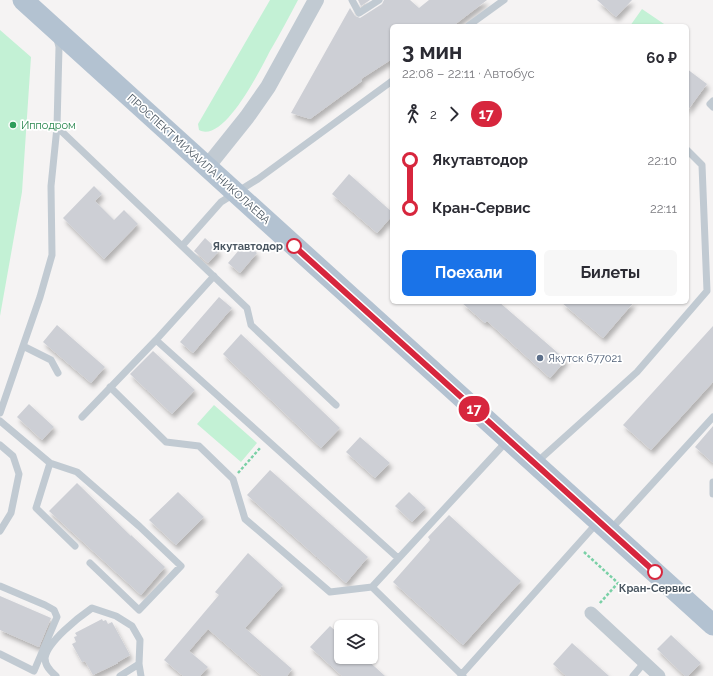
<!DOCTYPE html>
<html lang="ru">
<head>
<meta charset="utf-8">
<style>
	:root { --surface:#fff; --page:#f7f7f7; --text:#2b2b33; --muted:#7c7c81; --accent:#1a73e8 }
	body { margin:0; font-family:Raleway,sans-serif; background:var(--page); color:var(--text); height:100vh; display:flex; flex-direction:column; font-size:15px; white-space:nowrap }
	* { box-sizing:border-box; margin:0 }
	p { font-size:13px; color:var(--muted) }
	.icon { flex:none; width:22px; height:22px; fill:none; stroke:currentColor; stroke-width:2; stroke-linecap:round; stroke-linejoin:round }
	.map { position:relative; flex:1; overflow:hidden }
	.panel { position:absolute; left:390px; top:24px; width:299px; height:280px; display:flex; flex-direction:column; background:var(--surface); border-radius:6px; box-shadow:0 1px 3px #0004 }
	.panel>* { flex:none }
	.badge { padding:0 8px; border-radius:13px; font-size:14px; line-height:26px }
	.buttons { position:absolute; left:334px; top:620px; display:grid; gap:8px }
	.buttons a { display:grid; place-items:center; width:44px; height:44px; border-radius:6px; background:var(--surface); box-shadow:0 1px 3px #0004; font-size:20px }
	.map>.badge { position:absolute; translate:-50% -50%; box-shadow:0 0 0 2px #fff }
	.legs { display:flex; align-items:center; gap:6px; height:44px; padding:0 12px; font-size:13px }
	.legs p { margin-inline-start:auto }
	.headline { display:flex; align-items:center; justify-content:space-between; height:68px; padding:0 12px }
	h1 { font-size:22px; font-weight:700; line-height:30px }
	.action { display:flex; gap:8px; margin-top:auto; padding:8px 12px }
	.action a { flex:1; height:46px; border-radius:6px; background:var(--accent); color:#fff; font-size:16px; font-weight:700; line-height:46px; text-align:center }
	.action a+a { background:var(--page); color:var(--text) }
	ul { padding:0 12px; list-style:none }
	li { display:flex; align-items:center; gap:14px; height:48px; font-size:15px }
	li i { display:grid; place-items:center; width:6px; height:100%; margin:0 5px; background:currentColor }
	li i::after { content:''; width:10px; height:10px; margin:-5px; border:3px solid; border-radius:50%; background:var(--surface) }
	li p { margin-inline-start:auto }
	li:first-child i { background:linear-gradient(#0000 50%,currentColor 0) }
	li:last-child i { background:linear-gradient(currentColor 50%,#0000 0) }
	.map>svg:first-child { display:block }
	.green { fill:#c3f1d5 }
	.building { fill:#cdcfd5; filter:url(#shadow) }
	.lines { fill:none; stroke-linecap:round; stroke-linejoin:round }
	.path { stroke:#7ad0a6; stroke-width:2.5; stroke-dasharray:3 2; stroke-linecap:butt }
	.service { stroke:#c1cad2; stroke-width:7 }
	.minor { stroke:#c1cad2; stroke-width:13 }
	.tertiary { stroke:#c1cad2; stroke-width:16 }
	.primary { stroke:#b3c2d1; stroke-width:21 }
	.line-1-casing { stroke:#fff; stroke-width:9 }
	.line-1 { stroke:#d7263d; stroke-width:6 }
	.leisure-dot { fill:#2e9e5b; stroke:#fff; stroke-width:1.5 }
	.stop-1-dot { fill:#fff; stroke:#d7263d; stroke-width:2 }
	.service-dot { fill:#5c6f8a; stroke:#fff; stroke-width:1.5 }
	.labels { text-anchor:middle; stroke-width:3.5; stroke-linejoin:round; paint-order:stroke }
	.leisure-label { font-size:11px; fill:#27864d; stroke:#fff; text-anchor:start }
	.street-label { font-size:11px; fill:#4a5661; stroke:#fff }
	.stop-label { font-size:11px; font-weight:bold; fill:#4a5661; stroke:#fff; text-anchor:end }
	.service-label { font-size:11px; fill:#4e5e75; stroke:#fff; text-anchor:start }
</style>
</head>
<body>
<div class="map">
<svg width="713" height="676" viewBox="0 0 713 676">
	<defs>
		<filter id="shadow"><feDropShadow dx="2.5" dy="4.5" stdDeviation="2" flood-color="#0004"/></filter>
	</defs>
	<rect width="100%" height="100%" fill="#f5f3f3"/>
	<path class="green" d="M 270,0 L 298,0 C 289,17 280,34 270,51 C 261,68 224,144 199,130 L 198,124 Z
		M 642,9 L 667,26 L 630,26 Z
		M 0,30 L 31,57 L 22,192 L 0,316 Z
		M 214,405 L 257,443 L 241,462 L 197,424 Z"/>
	<path class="building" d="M 358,0 L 370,0 L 361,6 Z
		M 384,0 L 410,0 L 419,8 L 429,0 L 487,0 L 453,26 L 392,26 L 392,59 L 361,79 L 362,81 L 310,119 L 291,113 L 350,8 L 355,16 L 360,18 L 382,4 Z
		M 597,0 L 632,0 L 616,17 Z
		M 687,69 L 707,84 L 687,111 Z
		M 349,174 L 392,212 L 392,216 L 377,233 L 332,194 Z
		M 94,186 L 102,194 L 95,201 L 114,220 L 124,210 L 138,224 L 104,259 L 63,218 Z
		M 205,238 L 219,251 L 208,263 L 194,251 Z
		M 245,243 L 257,253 L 240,273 L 228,263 Z
		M 219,297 L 232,308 L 193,353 L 180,342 Z
		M 461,302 L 499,302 L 566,360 L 550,378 L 487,321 L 485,323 Z
		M 561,302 L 634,302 L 603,338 Z
		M 57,325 L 105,367 L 91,383 L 43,342 Z
		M 713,326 L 713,382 L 651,450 L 623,425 Z
		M 241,334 L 340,428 L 321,448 L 223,354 Z
		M 153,351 L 195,390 L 172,414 L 130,374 Z
		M 29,404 L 54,427 L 42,440 L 17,417 Z
		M 713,426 L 713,463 L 695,447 Z
		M 360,437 L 390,463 L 375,478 L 346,452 Z
		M 270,470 L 368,557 L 346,583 L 247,495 Z
		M 77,483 L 131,536 L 131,535 L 165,567 L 141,595 L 49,511 Z
		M 178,492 L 204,517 L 176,545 L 149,520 Z
		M 409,492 L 426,508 L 412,522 L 395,506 Z
		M 449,515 L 521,581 L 463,645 L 393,582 L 430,540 L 428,537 Z
		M 248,553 L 283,585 L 245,628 L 292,669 L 287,676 L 262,676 L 208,629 L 189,651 L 208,667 L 200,676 L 183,676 L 164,660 L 219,595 L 215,592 Z
		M 0,596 L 51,618 L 39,647 L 0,630 Z
		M 102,619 L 103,621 L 106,620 L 108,624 L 112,622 L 130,655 L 118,662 L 118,663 L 93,675 L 85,661 L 82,662 L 72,644 L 76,642 L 74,637 L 77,636 L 75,633 Z
		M 330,626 L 341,636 L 341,657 L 364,657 L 385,676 L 342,676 L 310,647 Z
		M 671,635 L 701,663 L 688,676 L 685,676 L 657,649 Z
		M 572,643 L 609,676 L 566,676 L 553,664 Z"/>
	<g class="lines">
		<path class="path" d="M 238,473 L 261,447
			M 584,552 L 618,583 L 599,604"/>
		<path class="service" d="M 352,0 L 359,13 L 379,0
			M 468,26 L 504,0
			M 57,39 L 59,47 L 57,127 L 51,186 L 52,255 L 40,297 L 23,346 L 51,360 L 58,373
			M 713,101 L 710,104 L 713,107
			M 57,127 L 247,308 L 251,325 L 336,405
			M 182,246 L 221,202 L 258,179 L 392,81
			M 156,340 L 214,276
			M 110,387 L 166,442 L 199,446 L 233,479 L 245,519 L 330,592 L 372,587 L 507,441
			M 0,413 L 23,346
			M 82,417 L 156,340 L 398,558
			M 0,421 L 50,463 L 77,472 L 139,526 L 181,566 L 139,610 L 90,563
			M 0,445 L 13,456 L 19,474 L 11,513 L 0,531
			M 537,462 L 637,372 L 707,291 L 702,165 L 687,150
			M 50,463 L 36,508 L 75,546
			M 713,482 L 713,494
			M 611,529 L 713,417
			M 0,586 L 45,605 L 54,610 L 57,617 L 34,671 L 0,654
			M 372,587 L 463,676
			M 461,675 L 597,523
			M 56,676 C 50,671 45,666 45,658 C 47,642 79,617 92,608 L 116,616 L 132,626 L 140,640 L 139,664 L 141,676
			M 120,676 L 139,664
			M 633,676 L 644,663"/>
		<path class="minor" d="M 591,613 L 659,676"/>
		<path class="tertiary" d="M 207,167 L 247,117 L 268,87 L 316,0"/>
		<path class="primary" d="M 23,0 L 713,625"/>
	</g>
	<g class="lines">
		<g class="line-1-casing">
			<path id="line-1" d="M 294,246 L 655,572"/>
		</g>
		<use href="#line-1" class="line-1"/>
	</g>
	<circle class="leisure-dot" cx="13" cy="125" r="4"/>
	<g class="stop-1-dot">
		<circle cx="294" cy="246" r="7"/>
		<circle cx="655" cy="572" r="7"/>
	</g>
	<circle class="service-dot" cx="540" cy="358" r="4"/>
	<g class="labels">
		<g class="leisure-label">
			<text x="21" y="129">Ипподром</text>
		</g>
		<g class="street-label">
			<text transform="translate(199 159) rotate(42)" y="4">ПРОСПЕКТ МИХАИЛА НИКОЛАЕВА</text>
		</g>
		<g class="stop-label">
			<text x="283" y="250">Якутавтодор</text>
			<text x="655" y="592" text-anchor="middle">Кран-Сервис</text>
		</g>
		<g class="service-label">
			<text x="548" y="362">Якутск 677021</text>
		</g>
	</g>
</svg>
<div class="buttons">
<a><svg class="icon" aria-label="layers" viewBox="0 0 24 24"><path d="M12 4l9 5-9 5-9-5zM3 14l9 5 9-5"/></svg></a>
</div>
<b class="badge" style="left:474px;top:409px;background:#d7263d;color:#fff">17</b>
<section class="panel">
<div class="headline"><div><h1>3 мин</h1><p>22:08 – 22:11 · Автобус</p></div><b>60 ₽</b></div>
<div class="legs"><svg class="icon" aria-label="walk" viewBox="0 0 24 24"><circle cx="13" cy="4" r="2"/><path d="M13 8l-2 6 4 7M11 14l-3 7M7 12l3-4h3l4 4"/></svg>2<svg class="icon" aria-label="forward" viewBox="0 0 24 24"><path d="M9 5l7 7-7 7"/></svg><b class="badge" style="background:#d7263d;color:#fff">17</b></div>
<ul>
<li><i style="color:#d7263d"></i><b>Якутавтодор</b><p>22:10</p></li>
<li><i style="color:#d7263d"></i><b>Кран-Сервис</b><p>22:11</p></li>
</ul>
<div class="action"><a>Поехали</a><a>Билеты</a></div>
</section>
</div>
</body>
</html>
